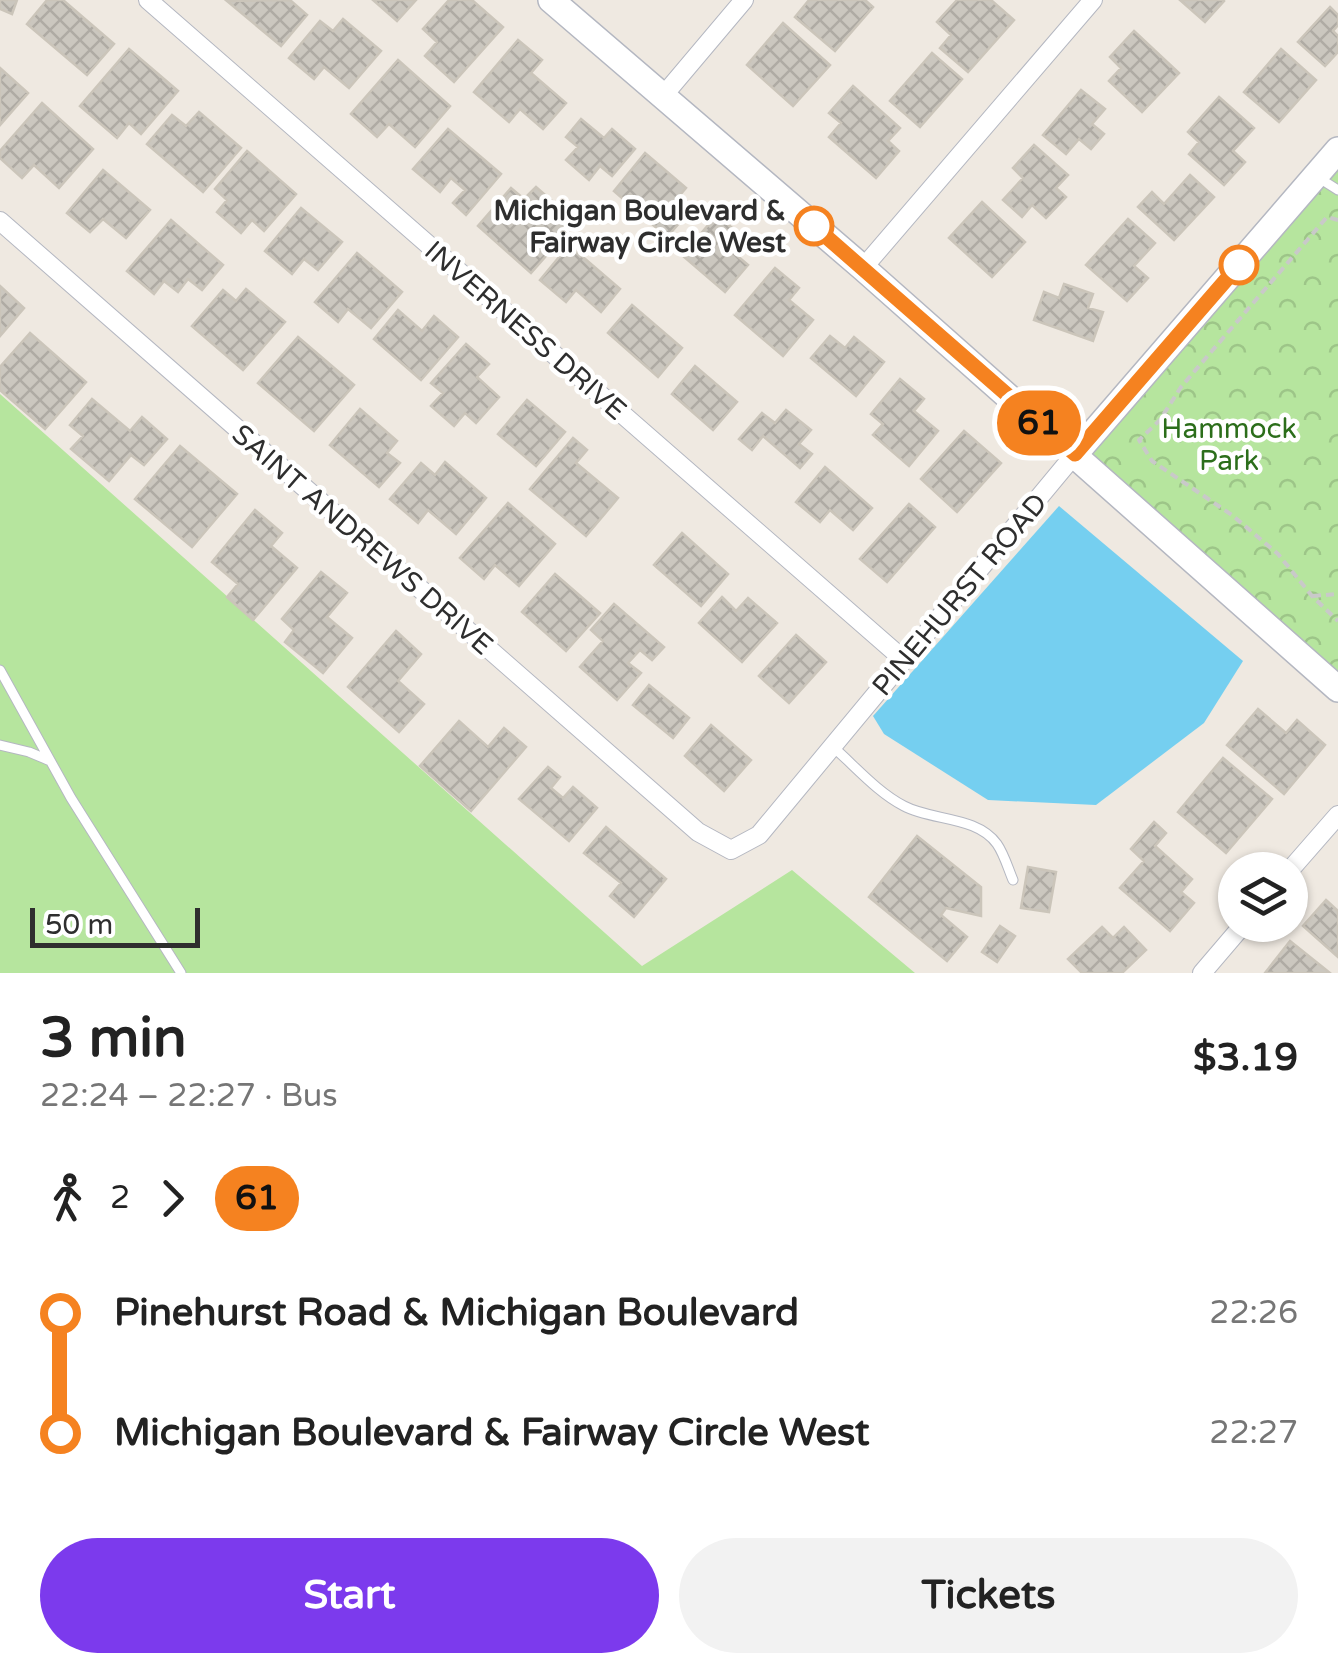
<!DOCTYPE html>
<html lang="en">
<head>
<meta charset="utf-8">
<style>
	:root { --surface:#fff; --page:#f2f2f2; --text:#222; --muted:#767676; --accent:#7c3aed }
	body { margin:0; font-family:"Varela Round",sans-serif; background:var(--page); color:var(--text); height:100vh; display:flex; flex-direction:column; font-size:38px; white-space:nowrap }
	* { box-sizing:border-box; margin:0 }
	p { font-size:32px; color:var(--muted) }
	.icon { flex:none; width:55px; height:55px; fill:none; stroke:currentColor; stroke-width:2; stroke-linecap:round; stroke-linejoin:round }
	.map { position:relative; height:973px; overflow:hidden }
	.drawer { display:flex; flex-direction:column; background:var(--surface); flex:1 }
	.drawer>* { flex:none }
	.badge { padding:0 20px; border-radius:32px; font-size:35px; line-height:65px }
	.tools { position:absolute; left:1218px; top:852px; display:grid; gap:20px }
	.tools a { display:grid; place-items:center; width:90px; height:90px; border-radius:50%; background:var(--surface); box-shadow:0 2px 8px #0004; font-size:50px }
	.scale { position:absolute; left:30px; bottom:25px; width:170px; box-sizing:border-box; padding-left:10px; border:5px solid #2e2e2e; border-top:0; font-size:28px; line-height:35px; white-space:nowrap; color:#2e2e2e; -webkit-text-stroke:8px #fff; paint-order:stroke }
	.map>.badge { position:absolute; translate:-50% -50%; box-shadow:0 0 0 5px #fff }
	.legs { display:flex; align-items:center; gap:15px; height:110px; padding:0 40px; font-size:32px }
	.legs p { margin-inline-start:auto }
	.summary { display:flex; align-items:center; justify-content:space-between; height:170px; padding:0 40px }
	h1 { font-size:55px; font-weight:800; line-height:75px }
	.primary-button { display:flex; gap:20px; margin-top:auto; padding:20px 40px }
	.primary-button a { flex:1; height:115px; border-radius:60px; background:var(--accent); color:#fff; font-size:40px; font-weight:800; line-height:115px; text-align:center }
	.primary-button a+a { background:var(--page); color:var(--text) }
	ul { padding:0 40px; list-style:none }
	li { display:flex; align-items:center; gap:35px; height:120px; font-size:38px }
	li i { display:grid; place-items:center; width:15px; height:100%; margin:0 12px; background:currentColor }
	li i::after { content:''; width:25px; height:25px; margin:-12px; border:8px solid; border-radius:50%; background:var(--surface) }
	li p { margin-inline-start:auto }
	li:first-child i { background:linear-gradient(#0000 50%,currentColor 0) }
	li:last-child i { background:linear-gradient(currentColor 50%,#0000 0) }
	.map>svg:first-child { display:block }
	.grass { fill:#b6e59e }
	.forest { fill:url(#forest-crowns) }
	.water { fill:#75cff0 }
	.building { fill:url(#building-cross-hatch); stroke:#cbc5ba; stroke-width:2.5 }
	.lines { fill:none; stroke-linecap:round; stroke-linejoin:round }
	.lane-casing { stroke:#b4b7c1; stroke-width:11 }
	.street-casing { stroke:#b4b7c1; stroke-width:20 }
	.secondary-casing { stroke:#b4b7c1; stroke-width:28 }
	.path { stroke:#c9c9c9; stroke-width:4; stroke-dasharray:8 5; stroke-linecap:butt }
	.lane { stroke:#fff; stroke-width:9 }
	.street { stroke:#fff; stroke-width:18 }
	.secondary { stroke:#fff; stroke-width:25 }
	.line-1-casing { stroke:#fff; stroke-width:22 }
	.line-1 { stroke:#f58220; stroke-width:15 }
	.stop-1-dot { fill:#fff; stroke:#f58220; stroke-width:5 }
	.labels { text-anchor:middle; stroke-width:9; stroke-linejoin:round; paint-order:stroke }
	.stop-label { font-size:28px; font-weight:bold; fill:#2e2e2e; stroke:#fff; text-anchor:end }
	.street-label { font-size:28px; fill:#2e2e2e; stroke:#fff }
	.park-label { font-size:28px; fill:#2c6e1b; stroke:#fff }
</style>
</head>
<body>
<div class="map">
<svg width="1338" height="973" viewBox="0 0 1338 973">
	<defs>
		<pattern id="forest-crowns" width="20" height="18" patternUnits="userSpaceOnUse" patternTransform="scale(2.5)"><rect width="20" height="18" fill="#b6e59e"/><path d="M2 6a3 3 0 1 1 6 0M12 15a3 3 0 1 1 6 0" fill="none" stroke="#9dc588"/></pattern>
		<pattern id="building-cross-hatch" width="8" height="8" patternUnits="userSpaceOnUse" patternTransform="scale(2.5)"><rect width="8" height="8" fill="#cbc7bf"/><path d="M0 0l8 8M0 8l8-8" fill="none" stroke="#afaba4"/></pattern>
	</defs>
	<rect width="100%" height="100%" fill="#efe9e1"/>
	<path class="grass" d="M 0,394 L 642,966 L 792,870 L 915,973 L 0,973 Z"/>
	<path class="forest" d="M 1338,150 L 1338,686 L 1075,454 Z"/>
	<path class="water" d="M 1059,506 L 1243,661 L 1204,723 L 1096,805 L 988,800 L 884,734 L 873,716 Z"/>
	<path class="building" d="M 0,0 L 17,0 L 12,14 L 0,9 Z
		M 47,0 L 63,0 L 114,44 L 87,75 L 27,24 Z
		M 290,0 L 307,15 L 281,46 L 227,1 Z
		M 373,0 L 416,0 L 397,21 Z
		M 449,0 L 472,0 L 503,27 L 454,82 L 425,56 L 437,42 L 423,29 Z
		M 809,0 L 865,0 L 873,7 L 835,51 L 795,17 Z
		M 957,0 L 991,0 L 1014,20 L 968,72 L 940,48 L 951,35 L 937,22 Z
		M 1180,0 L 1223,0 L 1224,1 L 1205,22 Z
		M 1330,7 L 1338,15 L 1338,25 L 1333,31 L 1338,36 L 1338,52 L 1325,66 L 1298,42 Z
		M 343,19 L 381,51 L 349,88 L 324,67 L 314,79 L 289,58 L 320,21 L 333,31 Z
		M 783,23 L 830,65 L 793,106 L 747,65 Z
		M 1134,31 L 1179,73 L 1142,112 L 1109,81 L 1121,68 L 1110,57 Z
		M 518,40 L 542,60 L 531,73 L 566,103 L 543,129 L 520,109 L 509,122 L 474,92 Z
		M 129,49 L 178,91 L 141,134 L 129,123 L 117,138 L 80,106 Z
		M 1281,49 L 1316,80 L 1279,122 L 1244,92 Z
		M 932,53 L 962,79 L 920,127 L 890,101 Z
		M 398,60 L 450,106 L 415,147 L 389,124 L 377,137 L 351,114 Z
		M 0,68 L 28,93 L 0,125 Z
		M 853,86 L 900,128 L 888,141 L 899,151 L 876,178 L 829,137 L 841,123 L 829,113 Z
		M 1081,90 L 1105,109 L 1092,124 L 1104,134 L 1091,149 L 1079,139 L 1066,154 L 1043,135 Z
		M 1219,97 L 1254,128 L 1233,151 L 1245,162 L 1224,185 L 1189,154 L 1199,142 L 1188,132 Z
		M 42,103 L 93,149 L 59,188 L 34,165 L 22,178 L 0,158 L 0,151 Z
		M 199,112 L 241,148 L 203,192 L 147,144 L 172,115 L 186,126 Z
		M 581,119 L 604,138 L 612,129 L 635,149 L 612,176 L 600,166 L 589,180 L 566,160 L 578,147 L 566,137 Z
		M 448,129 L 501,174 L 466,215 L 453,203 L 465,190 L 451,178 L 440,192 L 413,169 Z
		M 1034,145 L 1068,175 L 1056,188 L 1066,197 L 1046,218 L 1032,205 L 1022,217 L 1003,200 L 1023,178 L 1013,168 Z
		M 247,151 L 296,194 L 264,231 L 252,220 L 241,233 L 217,212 L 227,200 L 215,189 Z
		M 645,153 L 686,188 L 675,201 L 689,212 L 667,237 L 614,191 Z
		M 103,170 L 150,210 L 126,238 L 103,219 L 90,232 L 67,213 Z
		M 1190,175 L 1214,197 L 1174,240 L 1138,207 L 1152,192 L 1164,204 Z
		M 536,187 L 576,222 L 531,273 L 478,226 L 511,188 L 524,199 Z
		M 982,202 L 1025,242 L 992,277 L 949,238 Z
		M 301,208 L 342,242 L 318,270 L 304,259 L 292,274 L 265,251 Z
		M 717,215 L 745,239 L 734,253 L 748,265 L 725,292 L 682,255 Z
		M 1128,219 L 1155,243 L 1134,266 L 1148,278 L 1127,301 L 1086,265 Z
		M 171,220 L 223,265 L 202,290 L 188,279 L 178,292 L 164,281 L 154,294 L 127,271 Z
		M 569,245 L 620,289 L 601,312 L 576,290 L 566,302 L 540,280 Z
		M 357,253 L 402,292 L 371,328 L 348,309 L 338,322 L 315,302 Z
		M 775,268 L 799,288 L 789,300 L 813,320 L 783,356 L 735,315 Z
		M 1064,284 L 1093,294 L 1088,308 L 1103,312 L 1093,341 L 1034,320 L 1044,292 L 1059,298 Z
		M 0,286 L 24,308 L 0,336 Z
		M 246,289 L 285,322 L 243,370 L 192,326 L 223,290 L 236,301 Z
		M 632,305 L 682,348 L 658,377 L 608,333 Z
		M 398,310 L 422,331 L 434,316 L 458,337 L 421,380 L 374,339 Z
		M 30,333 L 86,382 L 45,429 L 0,390 L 0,367 Z
		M 830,336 L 845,348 L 854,337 L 884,362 L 856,396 L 811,358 Z
		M 298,337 L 354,385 L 314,431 L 258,383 Z
		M 466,344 L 489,364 L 477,377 L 499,397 L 476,423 L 465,413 L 454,426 L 431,406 L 443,393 L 431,383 Z
		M 695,366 L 737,402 L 713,430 L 672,394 Z
		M 900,379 L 924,399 L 914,411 L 938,431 L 909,466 L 873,435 L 883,424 L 871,414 Z
		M 92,399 L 130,431 L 142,417 L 167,439 L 144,465 L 131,455 L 109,481 L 71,449 L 83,436 L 70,425 Z
		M 527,400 L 565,432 L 536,466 L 498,434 Z
		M 360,409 L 397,441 L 387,453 L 400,463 L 379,487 L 330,445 Z
		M 786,410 L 811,430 L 799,444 L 812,454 L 800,468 L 763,436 L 752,450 L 739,439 L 762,413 L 775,423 Z
		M 964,431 L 1001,463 L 957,512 L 921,479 Z
		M 573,438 L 587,450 L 576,463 L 618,498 L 586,536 L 530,489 Z
		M 180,446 L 237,494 L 192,547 L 135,499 Z
		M 445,462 L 486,498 L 456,534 L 428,510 L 418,523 L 390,499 L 421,463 L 435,475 Z
		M 825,467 L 872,508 L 853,530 L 830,510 L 820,522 L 796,502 Z
		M 508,503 L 555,544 L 519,586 L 495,565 L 484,579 L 460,558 Z
		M 909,504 L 935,527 L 887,582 L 860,559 Z
		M 255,510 L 282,533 L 271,546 L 297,568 L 253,620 L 227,597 L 238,584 L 212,562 Z
		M 682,533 L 728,574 L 701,606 L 654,565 Z
		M 321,572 L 347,593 L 327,617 L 352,638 L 323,673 L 285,642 L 294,630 L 282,619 Z
		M 555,574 L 600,613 L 566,651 L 522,612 Z
		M 722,597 L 736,611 L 748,598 L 777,623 L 742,662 L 699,623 Z
		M 614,604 L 664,647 L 652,660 L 640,650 L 628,663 L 641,673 L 617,700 L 580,667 L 603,641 L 591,630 Z
		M 396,631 L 421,654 L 398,681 L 424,704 L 399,732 L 348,687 Z
		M 796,635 L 826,662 L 789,703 L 759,676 Z
		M 649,685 L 689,718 L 673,738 L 633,705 Z
		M 1258,709 L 1286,733 L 1297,720 L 1325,745 L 1284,794 L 1227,745 Z
		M 459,721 L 488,747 L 504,728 L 526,747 L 471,811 L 420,766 Z
		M 711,725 L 751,760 L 724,791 L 685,756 Z
		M 1223,758 L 1272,799 L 1226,853 L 1178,812 Z
		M 548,767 L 560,777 L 551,788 L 563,798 L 573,787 L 597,808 L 569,841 L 519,799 Z
		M 1154,822 L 1166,833 L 1155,846 L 1192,879 L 1181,892 L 1194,903 L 1170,931 L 1120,888 L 1144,861 L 1131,849 Z
		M 606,827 L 666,879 L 634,917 L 610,896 L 621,883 L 584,853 Z
		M 917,836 L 981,887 L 981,916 L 946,908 L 941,915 L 967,937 L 947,961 L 869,897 Z
		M 1028,867 L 1056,872 L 1049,912 L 1021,908 Z
		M 1326,900 L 1338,911 L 1338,957 L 1303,926 Z
		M 1000,926 L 1015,936 L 997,962 L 982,952 Z
		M 1102,927 L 1113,938 L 1124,927 L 1146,950 L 1122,973 L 1082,973 L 1068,959 Z
		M 1290,941 L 1330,973 L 1265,973 Z"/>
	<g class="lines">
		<g class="lane-casing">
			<path id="lane" d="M 1319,178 L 1338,190
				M 0,670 L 71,798 L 181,973
				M 0,745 L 29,752 L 48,760
				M 832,746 C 855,766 877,792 904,806 C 932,821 977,816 997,844 C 1004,854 1008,868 1013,880"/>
		</g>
		<g class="street-casing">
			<path id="street" d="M 148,0 L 904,660
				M 663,96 L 744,0
				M 0,221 L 698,832 L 731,850 L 759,835 L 1075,454
				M 863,268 L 1093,0
				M 1290,870 L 1338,815
				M 1202,973 L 1243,925"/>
		</g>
		<g class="secondary-casing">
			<path id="secondary" d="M 551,0 L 863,268 L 1338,689
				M 1075,454 L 1338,150"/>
		</g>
		<path class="path" d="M 1338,220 L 1327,217 L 1181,387 L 1160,420 L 1139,440 L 1152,461 L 1232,515 L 1278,554 L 1312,596 L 1338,621
			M 1313,596 L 1338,594"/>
		<use href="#lane" class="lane"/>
		<use href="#street" class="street"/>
		<use href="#secondary" class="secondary"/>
	</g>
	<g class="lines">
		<g class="line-1-casing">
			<path id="line-1" d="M 814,226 L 1075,454 L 1239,265"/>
		</g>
		<use href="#line-1" class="line-1"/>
	</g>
	<g class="stop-1-dot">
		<circle cx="814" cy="226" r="18"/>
		<circle cx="1239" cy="265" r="18"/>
	</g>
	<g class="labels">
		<g class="stop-label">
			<text x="786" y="220">Michigan Boulevard &amp;<tspan x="786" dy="32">Fairway Circle West</tspan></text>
		</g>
		<g class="street-label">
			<text transform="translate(526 330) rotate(41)" y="10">INVERNESS DRIVE</text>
			<text transform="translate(363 539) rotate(41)" y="10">SAINT ANDREWS DRIVE</text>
			<text transform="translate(959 594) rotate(-50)" y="10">PINEHURST ROAD</text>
		</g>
		<g class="park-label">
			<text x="1229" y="438">Hammock<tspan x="1229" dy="32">Park</tspan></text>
		</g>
	</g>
</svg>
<div class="tools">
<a><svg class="icon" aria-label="layers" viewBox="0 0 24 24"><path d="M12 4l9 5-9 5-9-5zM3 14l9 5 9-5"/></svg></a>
</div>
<div class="scale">50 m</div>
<b class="badge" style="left:1039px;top:423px;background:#f58220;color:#111">61</b>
</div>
<section class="drawer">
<div class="summary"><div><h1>3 min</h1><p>22:24 – 22:27 · Bus</p></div><b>$3.19</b></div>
<div class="legs"><svg class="icon" aria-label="walk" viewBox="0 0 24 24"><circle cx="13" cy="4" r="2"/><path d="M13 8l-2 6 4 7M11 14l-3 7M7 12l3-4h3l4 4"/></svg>2<svg class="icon" aria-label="forward" viewBox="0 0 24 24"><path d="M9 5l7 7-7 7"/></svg><b class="badge" style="background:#f58220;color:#111">61</b></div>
<ul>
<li><i style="color:#f58220"></i><b>Pinehurst Road &amp; Michigan Boulevard</b><p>22:26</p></li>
<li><i style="color:#f58220"></i><b>Michigan Boulevard &amp; Fairway Circle West</b><p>22:27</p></li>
</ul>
<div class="primary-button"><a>Start</a><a>Tickets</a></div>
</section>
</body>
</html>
